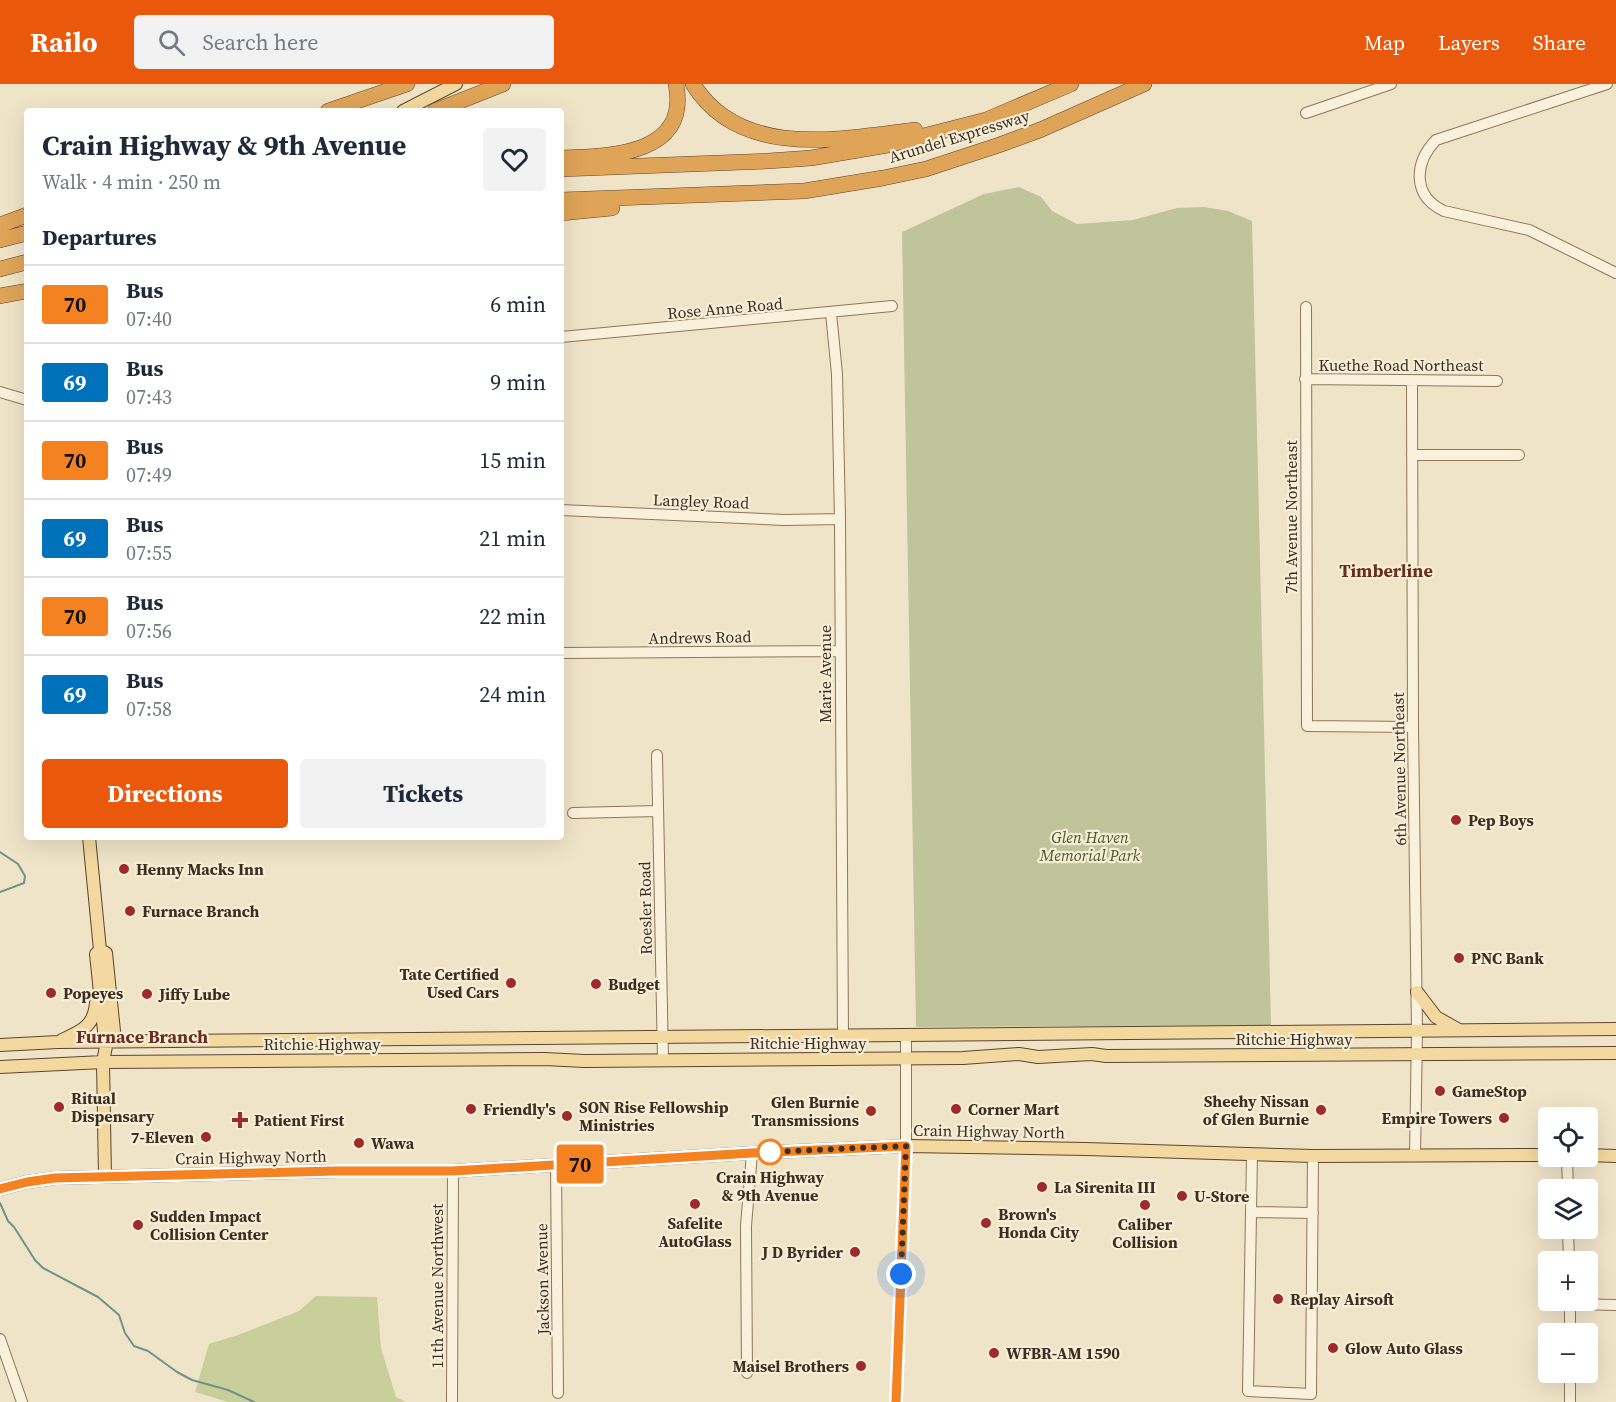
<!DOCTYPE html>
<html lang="en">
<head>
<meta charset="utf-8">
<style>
	:root { --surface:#fff; --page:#f2f2f3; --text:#1f2937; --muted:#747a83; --line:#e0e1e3; --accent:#ea580c }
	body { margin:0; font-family:"Source Serif 4",serif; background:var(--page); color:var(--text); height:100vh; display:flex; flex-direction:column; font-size:22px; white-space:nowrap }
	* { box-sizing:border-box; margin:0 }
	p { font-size:20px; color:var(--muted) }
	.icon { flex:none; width:33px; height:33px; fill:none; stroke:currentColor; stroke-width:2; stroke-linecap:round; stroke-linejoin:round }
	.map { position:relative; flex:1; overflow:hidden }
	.sheet { position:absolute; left:24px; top:24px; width:540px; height:732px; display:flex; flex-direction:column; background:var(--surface); border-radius:6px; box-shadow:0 6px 24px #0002 }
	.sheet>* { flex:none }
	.badge { padding:0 12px; border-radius:4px; font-size:21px; line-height:39px }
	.tools { position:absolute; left:1538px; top:1023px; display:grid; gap:12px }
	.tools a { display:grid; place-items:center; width:60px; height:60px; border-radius:6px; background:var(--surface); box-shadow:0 6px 24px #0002; font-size:30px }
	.you { position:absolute; width:30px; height:30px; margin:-15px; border:4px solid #fff; border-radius:50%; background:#1a73e8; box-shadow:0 0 0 9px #1a73e833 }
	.map>.badge { position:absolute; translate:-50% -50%; box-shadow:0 0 0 3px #fff }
	h2 { padding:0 18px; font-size:22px; line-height:54px }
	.round { display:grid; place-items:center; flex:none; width:63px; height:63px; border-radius:6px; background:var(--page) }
	.headline { display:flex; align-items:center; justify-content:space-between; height:102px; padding:0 18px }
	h1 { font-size:28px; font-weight:700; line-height:45px }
	.primary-button { display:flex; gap:12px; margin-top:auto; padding:12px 18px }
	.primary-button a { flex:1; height:69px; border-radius:6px; background:var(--accent); color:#fff; font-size:24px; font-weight:700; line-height:69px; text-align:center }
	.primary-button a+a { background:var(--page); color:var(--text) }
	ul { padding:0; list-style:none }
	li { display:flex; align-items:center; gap:18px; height:78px; padding:0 18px; border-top:2px solid var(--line) }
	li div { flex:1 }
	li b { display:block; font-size:22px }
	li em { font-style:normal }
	li .badge { min-width:66px; font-weight:700; text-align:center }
	header { display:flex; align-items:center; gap:36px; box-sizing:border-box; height:84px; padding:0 30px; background:var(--accent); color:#fff }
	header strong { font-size:28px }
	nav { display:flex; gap:33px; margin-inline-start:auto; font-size:21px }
	.search { width:420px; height:54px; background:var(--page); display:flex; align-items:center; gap:15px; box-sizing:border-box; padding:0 21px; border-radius:6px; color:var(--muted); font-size:22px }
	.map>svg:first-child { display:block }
	.green { fill:#c9cf9b }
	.cemetery { fill:#bfc49a }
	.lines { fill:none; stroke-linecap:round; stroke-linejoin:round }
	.stream { stroke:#6f938a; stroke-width:2 }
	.minor-casing { stroke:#8d765c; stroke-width:12 }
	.major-casing { stroke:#5b4430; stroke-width:14 }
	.highway-casing { stroke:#5b4430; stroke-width:16 }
	.minor { stroke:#faf1dc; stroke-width:10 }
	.major { stroke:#f3d9a0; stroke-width:12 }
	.highway { stroke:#e0a458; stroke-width:15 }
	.line-casing { stroke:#fff; stroke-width:14 }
	.line { stroke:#f58220; stroke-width:9 }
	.walk { stroke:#3d2e20; stroke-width:6; stroke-dasharray:0 10.8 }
	.poi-dot { fill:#9e2a2b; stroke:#f7eed8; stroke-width:2 }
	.stop-dot { fill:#fff; stroke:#f58220; stroke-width:3 }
	.labels { text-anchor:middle; stroke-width:4.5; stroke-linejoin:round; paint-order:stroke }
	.street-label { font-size:16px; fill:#3d2e20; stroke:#f7eed8 }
	.poi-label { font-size:16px; font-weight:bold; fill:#3d2e20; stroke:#f7eed8; text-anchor:start }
	.park-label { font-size:16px; font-style:italic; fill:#4d5a26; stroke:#f7eed8 }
	.stop-label { font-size:16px; font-weight:bold; fill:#3d2e20; stroke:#f7eed8 }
	.neighbourhood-label { font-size:18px; font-weight:bold; fill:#6b2e1e; stroke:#f7eed8 }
</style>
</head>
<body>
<header>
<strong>Railo</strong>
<div class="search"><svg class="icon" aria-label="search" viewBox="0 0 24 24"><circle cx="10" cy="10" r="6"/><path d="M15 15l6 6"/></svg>Search here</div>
<nav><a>Map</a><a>Layers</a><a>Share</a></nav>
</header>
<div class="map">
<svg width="1616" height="1318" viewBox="0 0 1616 1318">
	<rect width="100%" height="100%" fill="#f0e4c8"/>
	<path class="green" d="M 316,1212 L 377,1213 L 381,1264 L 396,1313 L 406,1318 L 228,1318 L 195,1308 L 209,1260 L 238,1251 L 299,1227 Z"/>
	<path class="cemetery" d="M 1019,103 L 1041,113 L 1052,127 L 1077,140 L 1133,136 L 1177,124 L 1204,123 L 1228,127 L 1252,137 L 1271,941 L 916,943 L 902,148 L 984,110 Z"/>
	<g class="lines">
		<path class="stream" d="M 0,768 L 18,780 L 25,792 L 24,799 L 0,808
			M 0,1119 L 8,1137 L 14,1143 L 35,1176 L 43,1184 L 98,1213 L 119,1231 L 125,1249 L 134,1262 L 148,1267 L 177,1288 L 192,1296 L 228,1306 L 254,1318"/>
		<g class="minor-casing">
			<path id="minor" d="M 1607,0 L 1436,56 C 1414,79 1412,112 1444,127 L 1529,146 L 1616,189
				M 1306,29 L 1391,0
				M 1306,223 L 1307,642 L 1413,643
				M 831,229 L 837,290 L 840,435 L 843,952
				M 561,253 L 892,222
				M 1305,295 L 1497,297
				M 1412,297 L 1413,643 L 1417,947 L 1415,1072
				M 0,308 L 27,316
				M 1412,371 L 1519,371
				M 561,426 L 784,436 L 840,435
				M 561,569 L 840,567
				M 657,671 L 663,976
				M 573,729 L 658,727
				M 1252,1070 L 1248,1307 L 1311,1310 L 1313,1072
				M 1567,1072 L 1568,1106
				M 556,1081 L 558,1309
				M 1251,1128 L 1313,1129
				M 1568,1144 L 1569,1178
				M 1570,1216 L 1570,1250
				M 1570,1220 L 1616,1221
				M 0,1255 L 22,1318
				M 1570,1288 L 1570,1318
				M 747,1289 L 746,1142 L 752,1069
				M 452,1318 L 453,1087
				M 896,1318 L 906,1062 L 906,951"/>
		</g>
		<g class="major-casing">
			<path id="major" d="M 403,27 L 456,0
				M 89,753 L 100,866 L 106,869 L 114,947 L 107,957 L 103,978 L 105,1093
				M 100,866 L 96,870 L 104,947 L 107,957
				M 1417,908 L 1436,933 L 1459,946
				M 62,956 C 82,947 94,942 96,919
				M 0,961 L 58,958 L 1616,945
				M 0,983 L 103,978 L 545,975 L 584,977 L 963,974 L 1019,970 L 1038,973 L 1092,970 L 1106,972 L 1616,969
				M 1587,1071 L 1616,1072
				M 0,1105 L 27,1098 L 55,1094 L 336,1087 L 453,1087 L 752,1069 L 906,1062 L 1086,1065 L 1313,1072 L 1548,1071"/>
		</g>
		<g class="highway-casing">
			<path id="highway" d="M 693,0 C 740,76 841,55 915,46
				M 328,27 L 407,0
				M 435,27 L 503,0
				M 561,74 C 609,72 690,72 676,0
				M 561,85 L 768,77 L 811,74 L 888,61 L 986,36 L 1071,0
				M 561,116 L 804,107 L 883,94 L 926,85 L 999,61 L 1040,46 L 1144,0
				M 561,129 L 612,124
				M 0,141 L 27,131
				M 0,156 L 27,149
				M 0,185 L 27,178
				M 0,212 L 27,207"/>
		</g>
		<use href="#minor" class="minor"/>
		<use href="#major" class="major"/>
		<use href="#highway" class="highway"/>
	</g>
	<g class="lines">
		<g class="line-casing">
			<path id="line" d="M 0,1105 L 27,1098 L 55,1094 L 336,1087 L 453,1087 L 752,1069 L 906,1062 L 896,1318"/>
		</g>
		<use href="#line" class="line"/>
		<path class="walk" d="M 770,1068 L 768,1068 L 906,1062 L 901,1190"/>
	</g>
	<g class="poi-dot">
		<circle cx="1456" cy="736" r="6"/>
		<circle cx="124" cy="785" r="6"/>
		<circle cx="130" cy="827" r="6"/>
		<circle cx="1459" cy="874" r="6"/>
		<circle cx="511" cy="899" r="6"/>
		<circle cx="596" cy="900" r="6"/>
		<circle cx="51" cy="909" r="6"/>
		<circle cx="147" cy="910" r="6"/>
		<circle cx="1440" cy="1007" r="6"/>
		<circle cx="59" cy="1023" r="6"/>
		<circle cx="471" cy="1025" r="6"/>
		<circle cx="956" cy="1025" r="6"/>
		<circle cx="1321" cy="1026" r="6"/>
		<circle cx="871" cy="1027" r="6"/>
		<circle cx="567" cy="1032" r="6"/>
		<circle cx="1504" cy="1034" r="6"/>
		<path d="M237 1027h6v6h6v6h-6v6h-6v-6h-6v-6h6z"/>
		<circle cx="206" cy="1053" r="6"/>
		<circle cx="359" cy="1059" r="6"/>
		<circle cx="1042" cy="1103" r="6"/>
		<circle cx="1182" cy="1112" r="6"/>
		<circle cx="695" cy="1120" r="6"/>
		<circle cx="1145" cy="1121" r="6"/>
		<circle cx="986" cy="1139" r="6"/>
		<circle cx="138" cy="1141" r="6"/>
		<circle cx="855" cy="1168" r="6"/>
		<circle cx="1278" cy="1215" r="6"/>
		<circle cx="1333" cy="1264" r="6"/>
		<circle cx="994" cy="1269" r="6"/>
		<circle cx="861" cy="1282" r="6"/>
	</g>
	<circle class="stop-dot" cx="770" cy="1068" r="12"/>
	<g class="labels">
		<g class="street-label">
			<text transform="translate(959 52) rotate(-17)" y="6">Arundel Expressway</text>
			<text transform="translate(725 224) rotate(-5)" y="6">Rose Anne Road</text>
			<text x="1401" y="287">Kuethe Road Northeast</text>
			<text transform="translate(701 417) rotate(2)" y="6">Langley Road</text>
			<text transform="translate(1291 433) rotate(-90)" y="6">7th Avenue Northeast</text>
			<text transform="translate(700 553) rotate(-1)" y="6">Andrews Road</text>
			<text transform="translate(825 590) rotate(-90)" y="6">Marie Avenue</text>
			<text transform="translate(1399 685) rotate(-91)" y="6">6th Avenue Northeast</text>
			<text transform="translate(645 824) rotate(-91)" y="6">Roesler Road</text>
			<text x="1294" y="961">Ritchie Highway</text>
			<text x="808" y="965">Ritchie Highway</text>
			<text x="322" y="966">Ritchie Highway</text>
			<text transform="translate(989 1047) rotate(1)" y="6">Crain Highway North</text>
			<text transform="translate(251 1073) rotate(-1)" y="6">Crain Highway North</text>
			<text transform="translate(542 1195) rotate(-91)" y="6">Jackson Avenue</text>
			<text transform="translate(437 1202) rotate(-90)" y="6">11th Avenue Northwest</text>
		</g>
		<g class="poi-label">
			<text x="1468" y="742">Pep Boys</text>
			<text x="136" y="791">Henny Macks Inn</text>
			<text x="142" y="833">Furnace Branch</text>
			<text x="1471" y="880">PNC Bank</text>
			<text x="499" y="896" text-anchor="end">Tate Certified<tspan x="499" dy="18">Used Cars</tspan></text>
			<text x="608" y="906">Budget</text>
			<text x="63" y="915">Popeyes</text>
			<text x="159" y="916">Jiffy Lube</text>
			<text x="1452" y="1013">GameStop</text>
			<text x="71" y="1020">Ritual<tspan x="71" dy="18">Dispensary</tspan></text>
			<text x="1309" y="1023" text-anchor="end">Sheehy Nissan<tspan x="1309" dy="18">of Glen Burnie</tspan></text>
			<text x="859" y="1024" text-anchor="end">Glen Burnie<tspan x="859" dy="18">Transmissions</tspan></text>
			<text x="579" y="1029">SON Rise Fellowship<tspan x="579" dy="18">Ministries</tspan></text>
			<text x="483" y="1031">Friendly's</text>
			<text x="968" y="1031">Corner Mart</text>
			<text x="1492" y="1040" text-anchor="end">Empire Towers</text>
			<text x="254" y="1042">Patient First</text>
			<text x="194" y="1059" text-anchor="end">7-Eleven</text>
			<text x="371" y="1065">Wawa</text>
			<text x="1054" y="1109">La Sirenita III</text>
			<text x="1194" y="1118">U-Store</text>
			<text x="998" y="1136">Brown's<tspan x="998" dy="18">Honda City</tspan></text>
			<text x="150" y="1138">Sudden Impact<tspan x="150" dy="18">Collision Center</tspan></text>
			<text x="695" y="1145" text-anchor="middle">Safelite<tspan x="695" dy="18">AutoGlass</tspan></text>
			<text x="1145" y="1146" text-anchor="middle">Caliber<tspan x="1145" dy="18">Collision</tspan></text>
			<text x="843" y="1174" text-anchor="end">J D Byrider</text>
			<text x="1290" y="1221">Replay Airsoft</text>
			<text x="1345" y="1270">Glow Auto Glass</text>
			<text x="1006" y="1275">WFBR-AM 1590</text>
			<text x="849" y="1288" text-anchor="end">Maisel Brothers</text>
		</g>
		<g class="park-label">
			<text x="1090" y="759">Glen Haven<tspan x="1090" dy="18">Memorial Park</tspan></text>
		</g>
		<g class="stop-label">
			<text x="770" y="1099">Crain Highway<tspan x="770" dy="18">&amp; 9th Avenue</tspan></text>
		</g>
		<g class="neighbourhood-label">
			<text x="1386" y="493">Timberline</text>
			<text x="142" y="959">Furnace Branch</text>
		</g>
	</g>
</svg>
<div class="tools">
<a><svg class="icon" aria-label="locate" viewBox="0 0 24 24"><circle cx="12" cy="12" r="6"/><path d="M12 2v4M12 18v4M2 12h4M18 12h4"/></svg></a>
<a><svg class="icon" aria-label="layers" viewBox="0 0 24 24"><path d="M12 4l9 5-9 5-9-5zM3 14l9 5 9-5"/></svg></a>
<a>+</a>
<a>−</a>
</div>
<div class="you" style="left:901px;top:1190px"></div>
<b class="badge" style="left:580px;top:1080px;background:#f58220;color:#111">70</b>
<section class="sheet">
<div class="headline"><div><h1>Crain Highway &amp; 9th Avenue</h1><p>Walk · 4 min · 250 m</p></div><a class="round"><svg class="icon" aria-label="heart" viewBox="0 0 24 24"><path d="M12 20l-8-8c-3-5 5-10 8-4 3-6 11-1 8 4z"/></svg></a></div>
<h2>Departures</h2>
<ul>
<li><span class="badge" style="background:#f58220;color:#111">70</span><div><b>Bus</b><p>07:40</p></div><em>6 min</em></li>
<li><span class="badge" style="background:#0072bc;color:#fff">69</span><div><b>Bus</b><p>07:43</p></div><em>9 min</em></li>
<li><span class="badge" style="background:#f58220;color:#111">70</span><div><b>Bus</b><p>07:49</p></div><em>15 min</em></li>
<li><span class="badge" style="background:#0072bc;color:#fff">69</span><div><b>Bus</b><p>07:55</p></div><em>21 min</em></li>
<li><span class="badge" style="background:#f58220;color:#111">70</span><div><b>Bus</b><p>07:56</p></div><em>22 min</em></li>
<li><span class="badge" style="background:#0072bc;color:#fff">69</span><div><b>Bus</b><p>07:58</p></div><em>24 min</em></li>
</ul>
<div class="primary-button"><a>Directions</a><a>Tickets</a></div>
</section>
</div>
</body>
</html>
